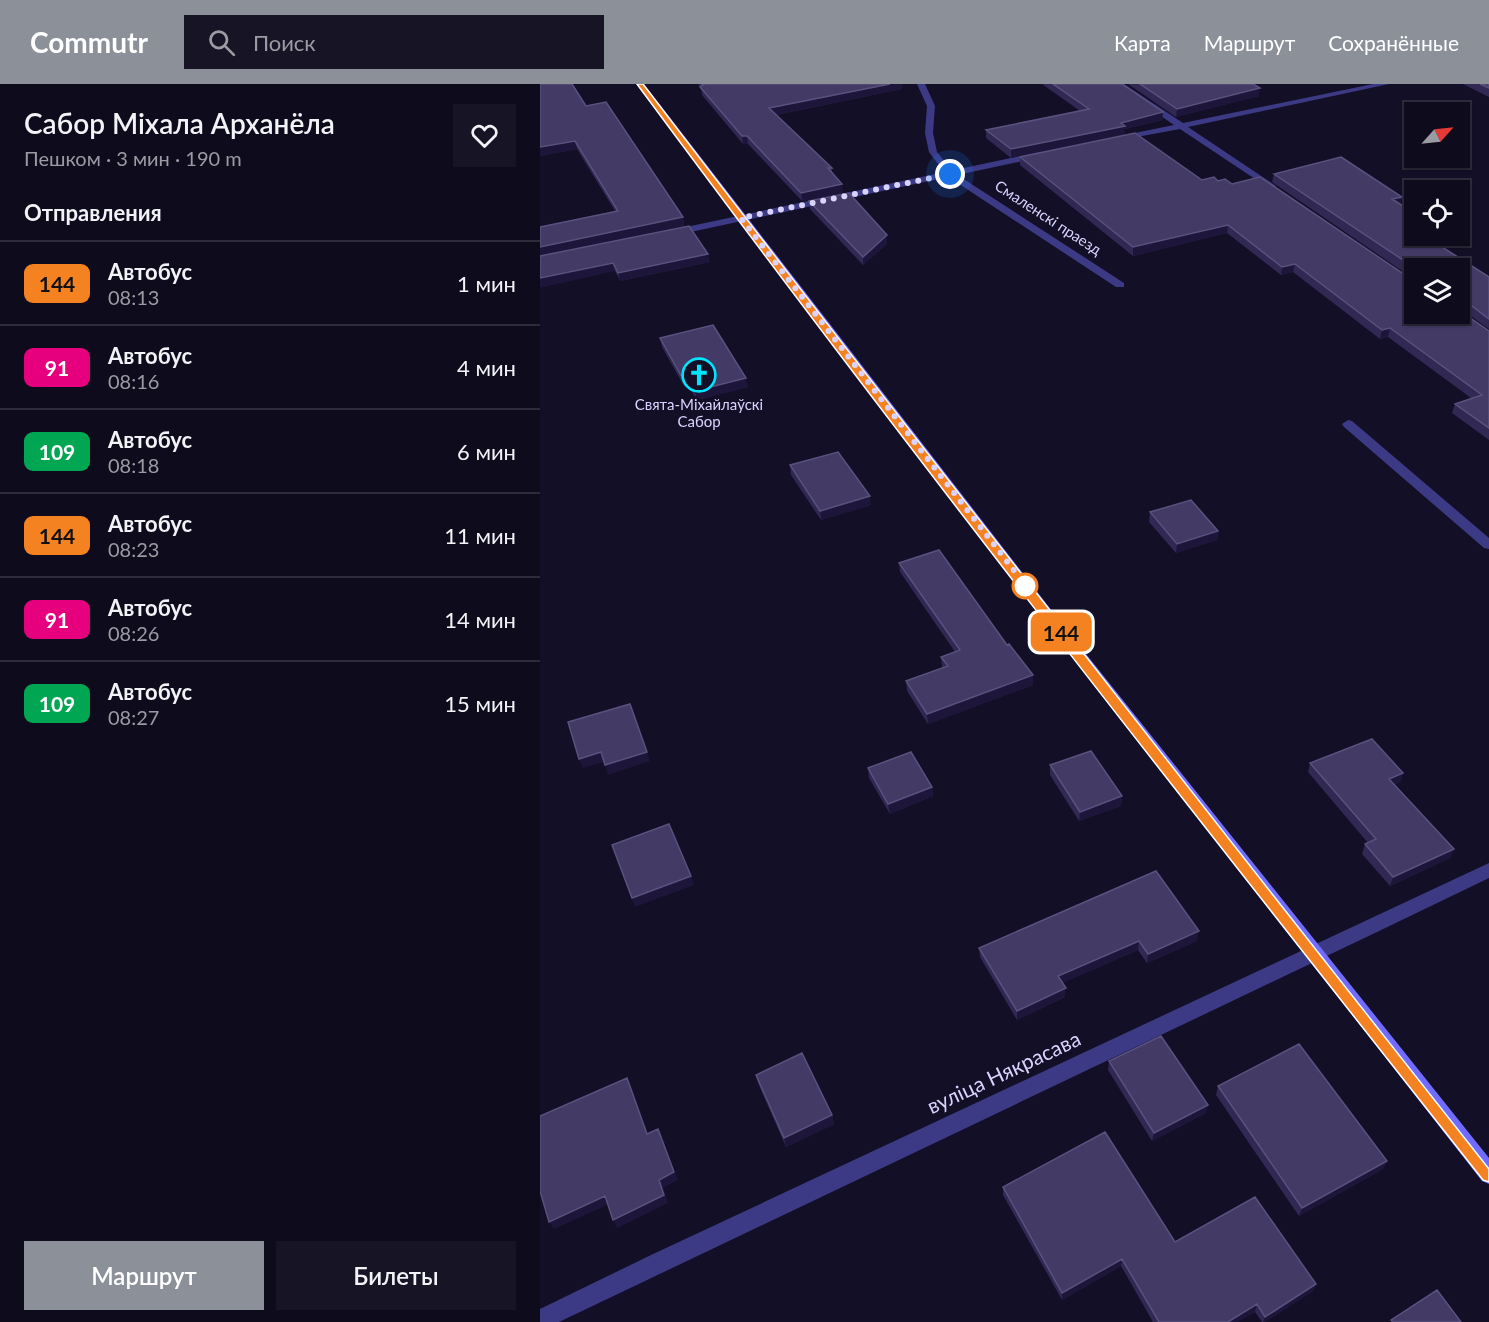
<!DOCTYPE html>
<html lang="ru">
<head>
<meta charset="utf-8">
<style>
	:root { --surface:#0e0b1c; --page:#171425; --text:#f1f3f6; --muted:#9b9ba3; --line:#2e2b3b; --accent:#8c9099 }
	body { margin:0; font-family:Lato,sans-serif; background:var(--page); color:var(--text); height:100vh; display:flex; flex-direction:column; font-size:22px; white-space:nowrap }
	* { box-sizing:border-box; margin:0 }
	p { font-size:20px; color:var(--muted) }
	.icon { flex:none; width:33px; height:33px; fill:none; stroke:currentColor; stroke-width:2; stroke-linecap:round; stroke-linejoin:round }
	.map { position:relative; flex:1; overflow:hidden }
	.sheet { display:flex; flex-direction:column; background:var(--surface); width:540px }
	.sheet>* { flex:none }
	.badge { padding:0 12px; border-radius:9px; font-size:21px; line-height:39px }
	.needle { width:39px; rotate:63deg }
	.controls { position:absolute; left:864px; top:18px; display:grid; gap:12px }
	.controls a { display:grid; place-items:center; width:66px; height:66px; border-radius:0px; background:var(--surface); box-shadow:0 2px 4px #0004,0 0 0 2px var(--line); font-size:30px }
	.you { position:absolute; width:30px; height:30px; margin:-15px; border:4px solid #fff; border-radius:50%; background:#1a73e8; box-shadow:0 0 0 9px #1a73e833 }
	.map>.badge { position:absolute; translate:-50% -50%; box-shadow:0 0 0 3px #fff }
	h2 { padding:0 24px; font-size:22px; line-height:54px }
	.round { display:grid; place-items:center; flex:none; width:63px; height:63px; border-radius:0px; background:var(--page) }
	.summary { display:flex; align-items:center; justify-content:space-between; height:102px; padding:0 24px }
	h1 { font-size:28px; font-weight:600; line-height:45px }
	.cta { display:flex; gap:12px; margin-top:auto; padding:12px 24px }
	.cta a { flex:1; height:69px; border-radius:0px; background:var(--accent); color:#fff; font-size:24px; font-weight:600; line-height:69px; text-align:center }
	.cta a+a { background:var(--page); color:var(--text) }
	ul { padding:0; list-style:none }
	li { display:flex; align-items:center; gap:18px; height:84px; padding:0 24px; border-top:2px solid var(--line) }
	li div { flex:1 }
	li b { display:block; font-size:22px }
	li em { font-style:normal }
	li .badge { min-width:66px; font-weight:700; text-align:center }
	header { display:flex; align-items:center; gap:36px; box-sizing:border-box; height:84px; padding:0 30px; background:var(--accent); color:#fff }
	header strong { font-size:28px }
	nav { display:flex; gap:33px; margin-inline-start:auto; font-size:21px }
	.search { width:420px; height:54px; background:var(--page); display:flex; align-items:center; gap:15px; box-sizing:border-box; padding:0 21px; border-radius:0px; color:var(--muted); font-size:22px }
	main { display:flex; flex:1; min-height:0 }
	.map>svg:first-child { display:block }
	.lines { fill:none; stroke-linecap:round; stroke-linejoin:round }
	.service { fill:#3d3a85; fill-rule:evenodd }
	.minor { fill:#3d3a85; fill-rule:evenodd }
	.secondary { fill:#6f6bff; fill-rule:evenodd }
	.wall { fill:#312854 }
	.shaded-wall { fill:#1d163a }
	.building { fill:#433a66; stroke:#5a527e; stroke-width:1.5 }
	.line { fill:#f58220; stroke:#fff; stroke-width:1.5 }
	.walk { stroke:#d9d4ff; stroke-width:6; stroke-dasharray:0 10.8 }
	.stop-dot { fill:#fff; stroke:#f58220; stroke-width:3 }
	.labels { text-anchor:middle; stroke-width:6; stroke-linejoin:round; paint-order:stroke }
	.far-street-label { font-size:15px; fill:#d9d4ff; stroke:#130f26 }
	.far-poi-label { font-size:15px; fill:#d9d4ff; stroke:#130f26 }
	.near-street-label { font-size:21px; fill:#d9d4ff; stroke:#130f26 }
</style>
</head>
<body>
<header>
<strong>Commutr</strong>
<div class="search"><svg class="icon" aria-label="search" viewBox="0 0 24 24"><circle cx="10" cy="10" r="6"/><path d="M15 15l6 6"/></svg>Поиск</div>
<nav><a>Карта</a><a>Маршрут</a><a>Сохранённые</a></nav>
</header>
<main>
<section class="sheet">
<div class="summary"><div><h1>Сабор Міхала Арханёла</h1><p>Пешком · 3 мин · 190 m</p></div><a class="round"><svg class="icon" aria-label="heart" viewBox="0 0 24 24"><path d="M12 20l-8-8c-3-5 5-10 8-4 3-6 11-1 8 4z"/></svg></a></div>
<h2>Отправления</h2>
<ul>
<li><span class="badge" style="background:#f58220;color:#111">144</span><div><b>Автобус</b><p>08:13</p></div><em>1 мин</em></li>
<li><span class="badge" style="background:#e6007e;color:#fff">91</span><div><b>Автобус</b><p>08:16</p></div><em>4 мин</em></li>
<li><span class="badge" style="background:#00a651;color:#fff">109</span><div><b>Автобус</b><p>08:18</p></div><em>6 мин</em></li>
<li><span class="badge" style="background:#f58220;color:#111">144</span><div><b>Автобус</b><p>08:23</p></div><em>11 мин</em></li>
<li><span class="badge" style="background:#e6007e;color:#fff">91</span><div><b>Автобус</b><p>08:26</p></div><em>14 мин</em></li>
<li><span class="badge" style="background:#00a651;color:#fff">109</span><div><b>Автобус</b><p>08:27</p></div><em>15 мин</em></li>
</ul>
<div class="cta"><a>Маршрут</a><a>Билеты</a></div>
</section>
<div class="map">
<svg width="949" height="1238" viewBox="0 0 949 1238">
	<rect width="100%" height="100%" fill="#130f26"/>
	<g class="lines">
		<path class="service" d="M 377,0 L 385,0 L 395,22 L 393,49 L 397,68 L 413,88 L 584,199 L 584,203 L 576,203 L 407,92 L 389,68 L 385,49 L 387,22 Z"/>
		<path class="minor" d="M 575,0 L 584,0 L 643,39 L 833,0 L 849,0 L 648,43 L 736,102 L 736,106 L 733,107 L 640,45 L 575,57 L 575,53 L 634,41 Z
			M 499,68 L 503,71 L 502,73 L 132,152 L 127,149 L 132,146 Z
			M 808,336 L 812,337 L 949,454 L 949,465 L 944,464 L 804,343 L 802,340 Z
			M 949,779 L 949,794 L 837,848 L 19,1238 L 0,1238 L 0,1225 L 111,1171 Z"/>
		<path class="secondary" d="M 96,0 L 104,0 L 526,545 L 949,1074 L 949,1100 L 942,1097 L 516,552 Z"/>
	</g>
	<path class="wall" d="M 0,0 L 46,22 L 143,133 L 144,142 L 0,172 L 0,143 L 75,127 L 37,65 L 0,72 Z
		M 158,0 L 362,0 L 362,5 L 236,31 L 292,84 L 292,89 L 303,109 L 262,117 L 208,60 L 203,60 L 162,11 L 161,4 Z
		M 502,0 L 582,0 L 623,28 L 622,36 L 585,45 L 585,50 L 471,74 L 446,54 L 446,46 L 540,27 Z
		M 588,0 L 713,0 L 719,12 L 636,33 Z
		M 923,0 L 949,0 L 949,13 Z
		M 480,73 L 662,96 L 678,97 L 692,100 L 949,247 L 949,356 L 912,329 L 915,320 L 931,314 L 848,253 L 840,255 L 753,188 L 741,191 L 687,149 L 593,172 L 480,81 Z
		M 734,90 L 862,113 L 860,120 L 897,154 L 891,155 L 949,193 L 949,245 L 921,225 L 920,184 L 874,184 L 874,195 L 732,98 Z
		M 269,117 L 347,151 L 347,160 L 323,181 L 270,125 Z
		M 0,172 L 170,178 L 80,197 L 75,187 Z
		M 120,254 L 208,303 L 157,316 L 149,303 L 145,304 L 122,263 Z
		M 250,381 L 331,421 L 281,436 L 251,391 Z
		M 610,428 L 678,447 L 677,456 L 636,469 L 609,438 Z
		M 359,479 L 467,561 L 493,591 L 493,601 L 388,640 L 367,607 L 366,597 L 403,584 L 402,582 L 401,573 L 415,568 L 360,488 Z
		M 770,679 L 863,689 L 860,698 L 854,701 L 914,765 L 910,774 L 850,802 L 822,770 L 825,760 L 828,759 L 768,688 Z
		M 510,681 L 582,712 L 581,722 L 539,737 L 510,691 Z
		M 328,684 L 392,703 L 393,712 L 350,730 L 329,694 Z
		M 616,787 L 657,857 L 607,879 L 598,866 L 522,899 L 525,913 L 477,936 L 440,873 L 439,864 Z
		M 569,977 L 666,1029 L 612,1057 L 568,986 Z
		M 216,991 L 292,1031 L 294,1040 L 246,1063 L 218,999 Z
		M 678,1002 L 847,1077 L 843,1085 L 759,1132 L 676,1011 Z
		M 463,1103 L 635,1158 L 776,1200 L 773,1207 L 725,1238 L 722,1238 L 715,1228 L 697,1238 L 613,1238 L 581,1182 L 522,1216 L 463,1111 Z"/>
	<path class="shaded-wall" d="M 350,0 L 362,0 L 362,5 L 230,32 L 229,24 Z
		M 720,4 L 719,12 L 636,33 L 637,25 Z
		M 623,28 L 622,36 L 585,45 L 585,50 L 471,74 L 471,65 Z
		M 202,52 L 207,52 L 208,60 L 203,60 Z
		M 35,57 L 37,65 L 0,72 L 0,63 Z
		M 302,100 L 303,109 L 262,117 L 261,109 Z
		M 862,113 L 860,121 L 852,115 Z
		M 143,133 L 144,142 L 0,172 L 0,163 Z
		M 688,141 L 687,149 L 593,172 L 593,163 Z
		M 347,151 L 347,160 L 323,181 L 323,173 Z
		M 881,152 L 897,152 L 897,154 L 880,158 Z
		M 168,170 L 170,178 L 80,197 L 78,189 Z
		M 73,179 L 75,187 L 0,204 L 0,194 Z
		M 755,180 L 753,188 L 741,191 L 742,183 Z
		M 924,216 L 921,225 L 920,226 L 920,218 Z
		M 850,244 L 848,253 L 840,255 L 842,246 Z
		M 147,294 L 149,303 L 145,304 L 143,295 Z
		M 206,294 L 208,303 L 157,316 L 155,307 Z
		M 330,412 L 331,421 L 281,436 L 280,427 Z
		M 678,447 L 677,456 L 636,469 L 637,460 Z
		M 493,591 L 493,601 L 388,640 L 387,630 Z
		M 61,668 L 64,678 L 43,684 L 39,675 Z
		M 107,668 L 110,677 L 68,691 L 65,681 Z
		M 863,689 L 860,698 L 846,704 L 849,695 Z
		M 392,703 L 393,712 L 350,730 L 348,720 Z
		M 582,712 L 581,722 L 539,737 L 540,728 Z
		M 914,765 L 910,774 L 850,802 L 853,793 Z
		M 151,792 L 154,801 L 95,823 L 92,814 Z
		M 659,847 L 657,857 L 607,879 L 608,870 Z
		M 599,857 L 598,866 L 518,901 L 518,892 Z
		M 526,904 L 525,913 L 477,936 L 477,927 Z
		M 87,994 L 91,1002 L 111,1059 L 107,1050 Z
		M 668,1021 L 666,1029 L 612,1057 L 614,1049 Z
		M 292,1031 L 294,1040 L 246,1063 L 244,1054 Z
		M 118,1045 L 138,1096 L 123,1104 L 128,1119 L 77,1144 L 73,1136 L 119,1096 Z
		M 847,1077 L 843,1085 L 759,1132 L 762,1124 Z
		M 65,1112 L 69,1120 L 14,1145 L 9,1138 Z
		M 582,1175 L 581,1182 L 522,1216 L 522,1209 Z
		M 776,1200 L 773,1207 L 725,1238 L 723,1238 L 725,1233 Z
		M 717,1220 L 715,1228 L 697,1238 L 688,1238 Z"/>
	<path class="building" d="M 0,0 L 32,0 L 46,22 L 66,18 L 143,133 L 0,163 L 0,143 L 78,127 L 35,57 L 0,63 Z
		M 162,0 L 350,0 L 229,24 L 292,84 L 288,84 L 302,100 L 261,109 L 207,52 L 202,52 L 160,3 L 163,1 Z
		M 513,0 L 582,0 L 623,28 L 581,39 L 585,42 L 471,65 L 446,46 L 549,25 Z
		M 600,0 L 713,0 L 720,4 L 637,25 Z
		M 940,0 L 949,0 L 949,4 Z
		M 595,49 L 662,96 L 674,93 L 678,97 L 685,95 L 692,100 L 720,93 L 874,197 L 874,230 L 920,230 L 920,227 L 949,247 L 949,344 L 915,320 L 942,311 L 850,244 L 842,246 L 755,180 L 742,183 L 688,141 L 593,163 L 480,73 Z
		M 801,73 L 862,113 L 852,115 L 874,129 L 874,152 L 885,152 L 949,193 L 949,235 L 924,216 L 920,218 L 920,184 L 875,184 L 734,90 Z
		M 309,109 L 347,151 L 323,173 L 269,117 Z
		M 149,142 L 168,170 L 78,189 L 73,179 L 0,194 L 0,172 Z
		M 173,241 L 206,294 L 155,307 L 147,294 L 143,295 L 120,254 Z
		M 298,368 L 330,412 L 280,427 L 250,381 Z
		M 651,416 L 678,447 L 637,460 L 610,428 Z
		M 399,466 L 467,561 L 469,560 L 493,591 L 387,630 L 366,597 L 408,582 L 401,573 L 420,566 L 359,479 Z
		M 90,620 L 107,668 L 65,681 L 61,668 L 39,675 L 28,638 Z
		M 832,655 L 863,689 L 849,695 L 914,765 L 853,793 L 825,760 L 836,755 L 770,679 Z
		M 551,667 L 582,712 L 540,728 L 510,681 Z
		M 371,668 L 392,703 L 348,720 L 328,684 Z
		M 129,740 L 151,792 L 92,814 L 72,761 Z
		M 616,787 L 659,847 L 608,870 L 599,857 L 518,892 L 526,904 L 477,927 L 439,864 Z
		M 621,952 L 668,1021 L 614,1049 L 569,977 Z
		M 759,960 L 847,1077 L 762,1124 L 678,1002 Z
		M 262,969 L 292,1031 L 244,1054 L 216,991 Z
		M 87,994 L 107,1050 L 118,1045 L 134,1088 L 119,1096 L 124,1111 L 73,1136 L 65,1112 L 9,1138 L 0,1107 L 0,1032 Z
		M 565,1048 L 635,1158 L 715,1113 L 776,1200 L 725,1233 L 717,1220 L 688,1238 L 619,1238 L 582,1175 L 522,1209 L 463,1103 Z
		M 897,1206 L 921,1238 L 853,1238 L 851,1236 Z"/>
	<path class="line" d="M 97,0 L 103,0 C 382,365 666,727 949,1085 L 949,1098 L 943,1096 C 657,734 371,371 97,0 Z"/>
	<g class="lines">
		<path class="walk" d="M 410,90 L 201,134 L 490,507 L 485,502"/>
	</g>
	<defs>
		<g id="church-ring" transform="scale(1.725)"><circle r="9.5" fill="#130f26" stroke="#00e5ff" stroke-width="1.5"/><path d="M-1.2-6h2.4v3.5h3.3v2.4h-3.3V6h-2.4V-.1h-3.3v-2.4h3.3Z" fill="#00e5ff"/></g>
	</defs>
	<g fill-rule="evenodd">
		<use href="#church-ring" x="159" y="291"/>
	</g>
	<circle class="stop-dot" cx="485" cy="502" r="12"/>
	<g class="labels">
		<g class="far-street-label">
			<text transform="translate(508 134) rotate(33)" y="5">Смаленскі праезд</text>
		</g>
		<g class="far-poi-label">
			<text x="159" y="326">Свята-Міхайлаўскі<tspan x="159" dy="17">Сабор</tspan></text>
		</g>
		<g class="near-street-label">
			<text transform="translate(464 989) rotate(-25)" y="7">вуліца Някрасава</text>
		</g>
	</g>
</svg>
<div class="controls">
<a><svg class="needle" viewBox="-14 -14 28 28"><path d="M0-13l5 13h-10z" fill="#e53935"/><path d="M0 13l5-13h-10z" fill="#9b9ba3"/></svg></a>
<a><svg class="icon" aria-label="locate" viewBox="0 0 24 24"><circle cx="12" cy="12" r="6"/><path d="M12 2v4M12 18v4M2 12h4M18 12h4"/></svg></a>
<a><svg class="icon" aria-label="layers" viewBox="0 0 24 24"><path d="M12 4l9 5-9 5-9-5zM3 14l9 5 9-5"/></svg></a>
</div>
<div class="you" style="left:410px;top:90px"></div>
<b class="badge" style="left:521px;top:548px;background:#f58220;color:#111">144</b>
</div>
</main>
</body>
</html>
